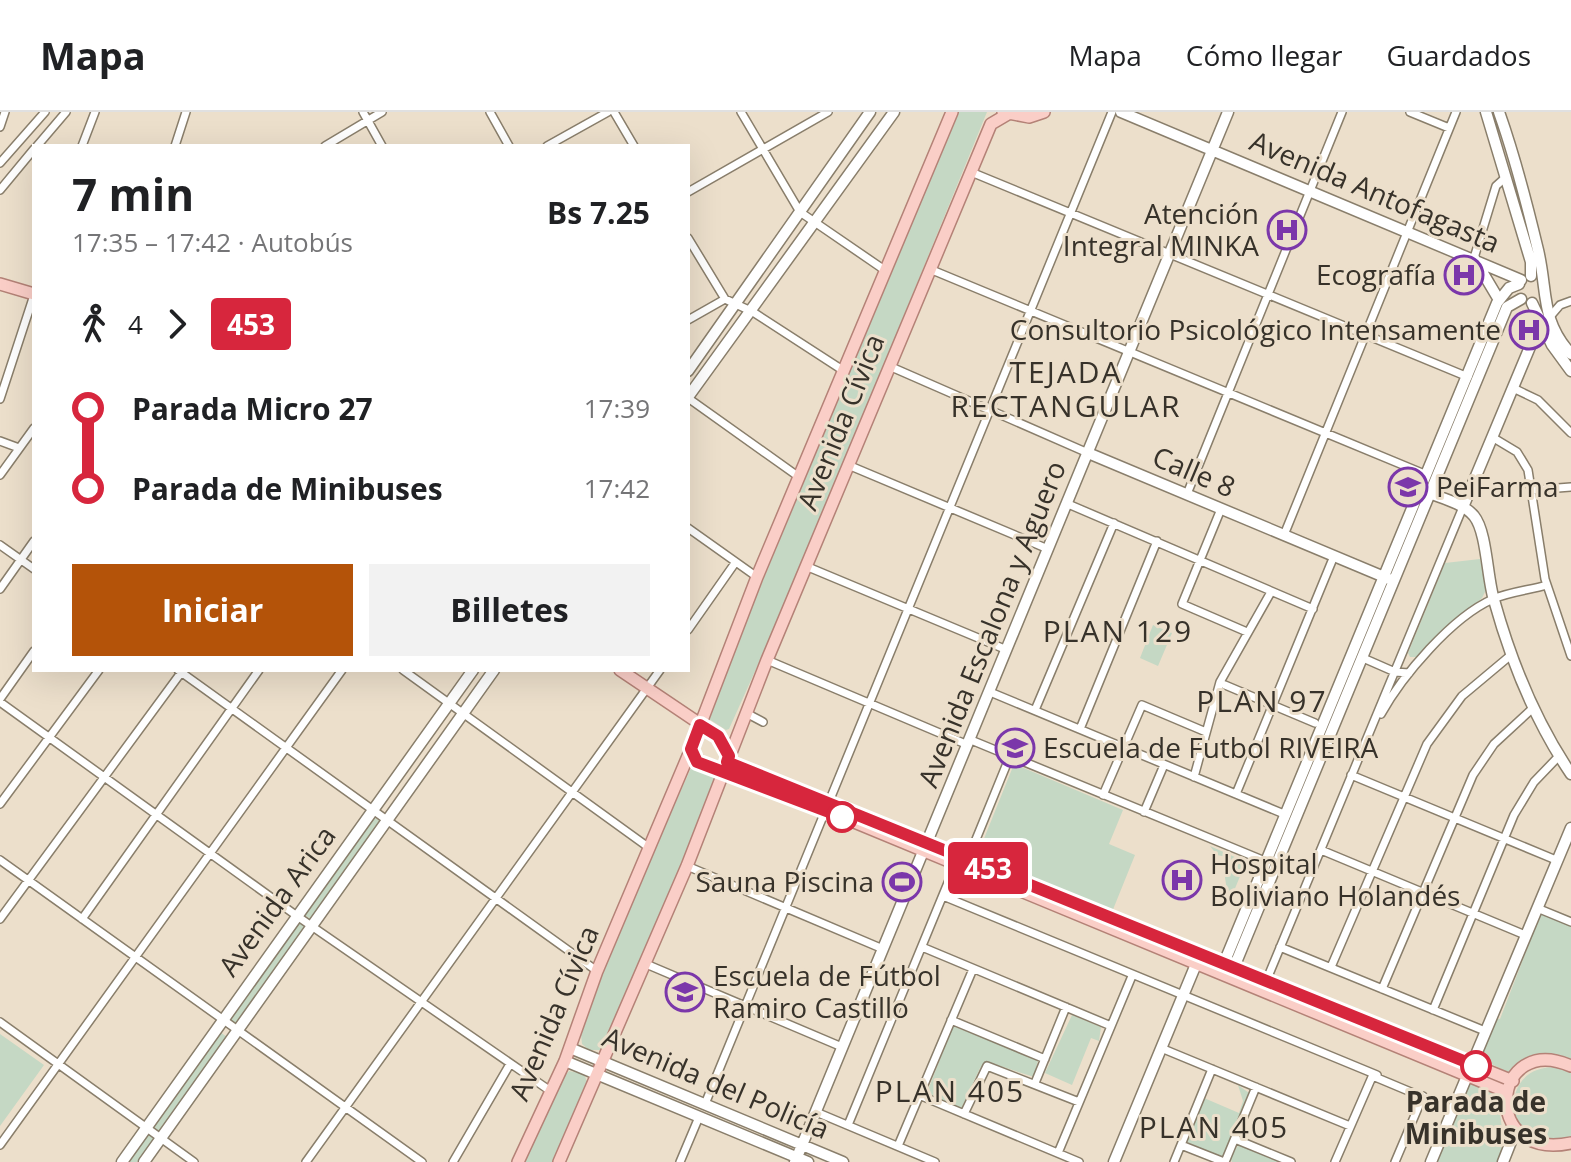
<!DOCTYPE html>
<html lang="es">
<head>
<meta charset="utf-8">
<style>
	:root { --surface:#fff; --page:#f2f2f2; --text:#202124; --muted:#757577; --line:#e0e0e0; --accent:#b45309 }
	body { margin:0; font-family:"Open Sans",sans-serif; background:var(--page); color:var(--text); height:100vh; display:flex; flex-direction:column; font-size:30px; white-space:nowrap }
	* { box-sizing:border-box; margin:0 }
	p { font-size:26px; color:var(--muted) }
	.icon { flex:none; width:44px; height:44px; fill:none; stroke:currentColor; stroke-width:2; stroke-linecap:round; stroke-linejoin:round }
	.map { position:relative; flex:1; overflow:hidden }
	.drawer { position:absolute; left:32px; top:32px; width:658px; height:528px; display:flex; flex-direction:column; background:var(--surface); border-radius:0px; box-shadow:0 8px 32px #0002 }
	.drawer>* { flex:none }
	.badge { padding:0 16px; border-radius:6px; font-size:28px; line-height:52px }
	.map>.badge { position:absolute; translate:-50% -50%; box-shadow:0 0 0 4px #fff }
	.legs { display:flex; align-items:center; gap:12px; height:88px; padding:0 40px; font-size:26px }
	.legs p { margin-inline-start:auto }
	.head { display:flex; align-items:center; justify-content:space-between; height:136px; padding:0 40px }
	h1 { font-size:44px; font-weight:700; line-height:60px }
	.button { display:flex; gap:16px; margin-top:auto; padding:16px 40px }
	.button a { flex:1; height:92px; border-radius:0px; background:var(--accent); color:#fff; font-size:32px; font-weight:700; line-height:92px; text-align:center }
	.button a+a { background:var(--page); color:var(--text) }
	ul { padding:0 40px; list-style:none }
	li { display:flex; align-items:center; gap:28px; height:80px; font-size:30px }
	li i { display:grid; place-items:center; width:12px; height:100%; margin:0 10px; background:currentColor }
	li i::after { content:''; width:20px; height:20px; margin:-10px; border:6px solid; border-radius:50%; background:var(--surface) }
	li p { margin-inline-start:auto }
	li:first-child i { background:linear-gradient(#0000 50%,currentColor 0) }
	li:last-child i { background:linear-gradient(currentColor 50%,#0000 0) }
	header { display:flex; align-items:center; gap:48px; box-sizing:border-box; height:112px; padding:0 40px; background:var(--surface); border-bottom:2px solid var(--line) }
	header strong { font-size:38px }
	nav { display:flex; gap:44px; margin-inline-start:auto; font-size:28px }
	.map>svg:first-child { display:block }
	.green { fill:#c5d8c4 }
	.lines { fill:none; stroke-linecap:round; stroke-linejoin:round }
	.street-casing { stroke:#897e6b; stroke-width:10 }
	.secondary-casing { stroke:#897e6b; stroke-width:13 }
	.primary-casing { stroke:#b48277; stroke-width:14 }
	.street { stroke:#fff; stroke-width:7 }
	.secondary { stroke:#fff; stroke-width:10 }
	.primary { stroke:#facec7; stroke-width:11 }
	.line-1-casing { stroke:#fff; stroke-width:18 }
	.line-1 { stroke:#d7263d; stroke-width:12 }
	.stop-1-dot { fill:#fff; stroke:#d7263d; stroke-width:4 }
	.labels { text-anchor:middle; stroke-width:6; stroke-linejoin:round; paint-order:stroke }
	.street-label { font-size:28px; fill:#37322a; stroke:#ecdfcb }
	.poi-label { font-size:28px; fill:#37322a; stroke:#ecdfcb; text-anchor:end }
	.stop-label { font-size:28px; font-weight:bold; fill:#37322a; stroke:#ecdfcb }
	.neighbourhood-label { font-size:30px; letter-spacing:2px; fill:#37322a; stroke:#ecdfcb }
</style>
</head>
<body>
<header>
<strong>Mapa</strong>
<nav><a>Mapa</a><a>Cómo llegar</a><a>Guardados</a></nav>
</header>
<div class="map">
<svg width="1571" height="1050" viewBox="0 0 1571 1050">
	<rect width="100%" height="100%" fill="#ecdfcb"/>
	<path class="green" d="M 958,0 L 987,0 L 793,475 L 729,617 L 726,618 L 706,605 Z
		M 1480,447 L 1486,478 L 1482,486 L 1416,545 L 1410,545 L 1408,541 L 1445,451 Z
		M 1153,513 L 1172,521 L 1158,554 L 1140,546 Z
		M 1014,652 L 1123,698 L 1109,732 L 1135,743 L 1112,800 L 977,744 Z
		M 698,655 L 717,667 L 606,931 L 601,938 L 589,938 L 582,932 L 581,922 L 605,848 L 691,656 Z
		M 373,705 L 380,709 L 311,807 L 304,803 Z
		M 1210,734 L 1246,750 L 1231,786 L 1228,785 L 1224,759 L 1227,745 L 1217,743 Z
		M 1541,801 L 1571,813 L 1571,949 L 1550,945 L 1512,962 L 1479,946 L 1496,906 L 1500,907 Z
		M 299,809 L 306,814 L 233,914 L 226,909 Z
		M 1072,903 L 1101,915 L 1099,929 L 1091,926 L 1072,973 L 1045,961 Z
		M 953,914 L 1038,948 L 1034,965 L 988,950 L 980,956 L 961,997 L 926,983 Z
		M 220,920 L 227,925 L 137,1050 L 127,1050 Z
		M 0,922 L 44,953 L 0,1014 Z
		M 1558,955 L 1571,960 L 1571,1027 L 1540,1032 L 1513,1008 C 1511,976 1523,954 1558,955 Z
		M 569,959 L 584,962 L 588,972 L 557,1050 L 525,1050 L 561,968 Z
		M 1472,972 L 1496,982 C 1501,1006 1506,1027 1498,1050 L 1436,1050 L 1468,974 Z
		M 1238,973 L 1249,981 L 1224,1043 L 1220,1045 L 1187,1030 L 1204,986 L 1239,1001 L 1243,989 Z
		M 1239,1032 L 1282,1050 L 1232,1050 L 1230,1046 Z"/>
	<g class="lines">
		<g class="street-casing">
			<path id="street" d="M 363,0 L 382,34
				M 490,0 L 509,34
				M 614,0 L 634,34
				M 741,0 L 800,100 L 886,159
				M 1410,0 L 1449,16
				M 0,15 L 5,0
				M 37,34 L 66,0
				M 82,34 L 95,0
				M 175,34 L 186,0
				M 325,34 L 382,0
				M 547,34 L 608,0
				M 0,51 L 45,0
				M 971,60 L 1468,265
				M 0,78 L 34,37
				M 688,80 L 828,0
				M 688,126 L 725,187 L 753,200 L 844,259
				M 1474,146 L 1496,74 L 1506,65
				M 932,158 L 1427,363
				M 1548,207 L 1560,193 L 1571,189
				M 688,208 L 725,187
				M 889,254 L 1088,341
				M 1513,276 L 1538,288 L 1571,321
				M 688,286 L 799,365
				M 0,287 L 34,183
				M 1492,325 L 1517,340 L 1528,358 L 1545,467 L 1571,544
				M 0,329 L 19,336
				M 848,353 L 1048,437
				M 0,363 L 34,316
				M 1532,378 L 1571,375
				M 1187,382 L 1342,0
				M 1068,392 L 1313,497
				M 1221,397 L 1182,492 L 1247,520
				M 688,416 L 757,465
				M 1284,423 L 1456,0
				M 0,433 L 34,457
				M 808,455 L 1007,538
				M 0,477 L 34,429
				M 688,518 L 735,451
				M 1363,546 L 1395,560 L 1409,561
				M 767,548 L 968,633
				M 178,558 L 597,859
				M 403,558 L 648,735
				M 1225,573 L 1270,592
				M 990,580 L 1284,702
				M 0,587 L 34,539
				M 0,590 L 297,804 L 549,978
				M 1277,595 L 1315,611
				M 1035,598 L 1114,411
				M 746,601 L 763,610
				M 1381,602 C 1402,564 1452,505 1493,487 C 1509,480 1530,478 1547,473
				M 1080,617 L 1157,429
				M 971,628 L 1265,749
				M 1351,663 L 1556,748
				M 1194,665 L 1220,570 L 1271,480
				M 1236,682 L 1334,444
				M 1103,683 L 1142,593 L 1206,620
				M 0,692 L 99,558
				M 1144,700 L 1164,653
				M 1321,738 L 1525,823
				M 968,747 L 1010,644
				M 0,748 L 422,1050
				M 687,754 L 883,837
				M 943,784 L 1377,963
				M 1537,796 L 1571,810
				M 0,807 L 183,558
				M 82,807 L 259,558
				M 922,835 L 1111,914
				M 1280,835 L 1485,919
				M 646,852 L 842,935
				M 1331,855 L 1427,632 L 1462,584 L 1511,543
				M 1267,867 L 1463,395
				M 1382,877 L 1473,663 L 1494,632 L 1533,596
				M 1433,898 L 1514,703 L 1534,670 L 1559,644
				M 951,908 L 1045,947
				M 0,910 L 194,1050
				M 1161,936 L 1350,1014
				M 1375,965 L 1449,996
				M 1035,971 L 1066,895
				M 919,983 L 1079,1050
				M 705,992 L 1112,0
				M 816,1000 L 935,1050
				M 964,1002 L 987,954 L 1079,990
				M 848,1013 L 957,749
				M 1235,1027 L 1291,1050
				M 0,1033 L 342,558
				M 1181,1033 L 1224,1050
				M 898,1034 L 973,857
				M 1058,1041 L 1132,864
				M 306,1050 L 660,558
				M 453,1050 L 510,952
				M 680,1050 L 699,1005
				M 1174,1050 L 1212,957
				M 1225,1050 L 1256,975
				M 1335,1050 L 1372,965
				M 1395,1050 L 1423,984"/>
		</g>
		<g class="secondary-casing">
			<path id="secondary" d="M 1121,0 L 1521,168
				M 1486,0 L 1531,150 L 1531,164
				M 1499,0 C 1515,45 1527,92 1538,138 C 1548,180 1540,208 1571,242
				M 1474,146 L 1499,188
				M 1532,191 L 1552,233 L 1571,259
				M 688,259 L 870,0
				M 688,285 L 894,0
				M 1088,341 L 1389,467
				M 1424,379 C 1440,386 1462,390 1474,404 C 1487,420 1487,466 1494,488 C 1511,549 1535,609 1571,662
				M 1463,395 L 1532,230 L 1548,207
				M 1222,856 L 1497,191 L 1509,176 L 1519,172
				M 1228,859 L 1237,848 L 1507,195 L 1521,187
				M 570,936 L 843,1050
				M 565,949 L 808,1050
				M 122,1050 L 473,558
				M 144,1050 L 494,558
				M 795,1050 L 1228,0
				M 1114,1050 L 1199,845
				M 1431,1050 L 1571,716
				M 1503,1050 L 1514,1022"/>
		</g>
		<g class="primary-casing">
			<path id="primary" d="M 1003,0 L 1029,5 L 1044,0
				M 0,172 L 34,182
				M 620,558 L 718,624 L 729,644
				M 691,637 L 702,653 L 842,705 L 1507,980
				M 727,650 L 1513,969
				M 1571,954 C 1491,919 1479,1050 1571,1031
				M 518,1050 L 565,949 L 597,859 L 691,637 L 757,465 L 952,0
				M 559,1050 L 687,754 L 767,548 L 991,12 L 1008,2"/>
		</g>
		<use href="#street" class="street"/>
		<use href="#secondary" class="secondary"/>
		<use href="#primary" class="primary"/>
	</g>
	<g class="lines">
		<g class="line-1-casing">
			<path id="line-1" d="M 842,705 L 697,650 L 691,637 L 700,613 L 718,624 L 729,644 L 727,650 L 1476,954"/>
		</g>
		<use href="#line-1" class="line-1"/>
	</g>
	<defs>
		<g id="hospital-ring" transform="scale(2)"><circle r="9.5" fill="#ecdfcb" stroke="#7b37aa" stroke-width="1.5"/><path d="M-5-5h3v3.5h4V-5h3V5h-3V1.5h-4V5h-3Z" fill="#7b37aa"/></g>
		<g id="university-ring" transform="scale(2)"><circle r="9.5" fill="#ecdfcb" stroke="#7b37aa" stroke-width="1.5"/><path d="M0-5L7-2L0 1L-7-2ZM-4 1L0 2.5L4 1V4Q0 6-4 4Z" fill="#7b37aa"/></g>
		<g id="stadium-ring" transform="scale(2)"><circle r="9.5" fill="#ecdfcb" stroke="#7b37aa" stroke-width="1.5"/><path d="M0-5a6.5 5 0 1 0 0 10a6.5 5 0 1 0 0-10ZM-3.5-1.8h7v3.6h-7Z" fill="#7b37aa"/></g>
	</defs>
	<g fill-rule="evenodd">
		<use href="#hospital-ring" x="1287" y="118"/>
		<use href="#hospital-ring" x="1464" y="163"/>
		<use href="#hospital-ring" x="1529" y="218"/>
		<use href="#university-ring" x="1408" y="375"/>
		<use href="#university-ring" x="1015" y="636"/>
		<use href="#hospital-ring" x="1182" y="768"/>
		<use href="#stadium-ring" x="902" y="770"/>
		<use href="#university-ring" x="685" y="880"/>
	</g>
	<g class="stop-1-dot">
		<circle cx="842" cy="705" r="14"/>
		<circle cx="1476" cy="954" r="14"/>
	</g>
	<g class="labels">
		<g class="street-label">
			<text transform="translate(1375 80) rotate(23)" y="10">Avenida Antofagasta</text>
			<text transform="translate(841 310) rotate(-68)" y="10">Avenida Cívica</text>
			<text transform="translate(1194 360) rotate(23)" y="10">Calle 8</text>
			<text transform="translate(992 512) rotate(-68)" y="10">Avenida Escalona y Aguero</text>
			<text transform="translate(277 789) rotate(-54)" y="10">Avenida Arica</text>
			<text transform="translate(554 901) rotate(-67)" y="10">Avenida Cívica</text>
			<text transform="translate(716 971) rotate(23)" y="10">Avenida del Policía</text>
		</g>
		<g class="poi-label">
			<text x="1259" y="112">Atención<tspan x="1259" dy="32">Integral MINKA</tspan></text>
			<text x="1436" y="173">Ecografía</text>
			<text x="1501" y="228">Consultorio Psicológico Intensamente</text>
			<text x="1436" y="385" text-anchor="start">PeiFarma</text>
			<text x="1043" y="646" text-anchor="start">Escuela de Futbol RIVEIRA</text>
			<text x="1210" y="762" text-anchor="start">Hospital<tspan x="1210" dy="32">Boliviano Holandés</tspan></text>
			<text x="874" y="780">Sauna Piscina</text>
			<text x="713" y="874" text-anchor="start">Escuela de Fútbol<tspan x="713" dy="32">Ramiro Castillo</tspan></text>
		</g>
		<g class="stop-label">
			<text x="1476" y="1000">Parada de<tspan x="1476" dy="32">Minibuses</tspan></text>
		</g>
		<g class="neighbourhood-label">
			<text x="1066" y="271">TEJADA<tspan x="1066" dy="34">RECTANGULAR</tspan></text>
			<text x="1118" y="530">PLAN 129</text>
			<text x="1262" y="600">PLAN 97</text>
			<text x="950" y="990">PLAN 405</text>
			<text x="1214" y="1026">PLAN 405</text>
		</g>
	</g>
</svg>
<b class="badge" style="left:988px;top:756px;background:#d7263d;color:#fff">453</b>
<section class="drawer">
<div class="head"><div><h1>7 min</h1><p>17:35 – 17:42 · Autobús</p></div><b>Bs 7.25</b></div>
<div class="legs"><svg class="icon" aria-label="walk" viewBox="0 0 24 24"><circle cx="13" cy="4" r="2"/><path d="M13 8l-2 6 4 7M11 14l-3 7M7 12l3-4h3l4 4"/></svg>4<svg class="icon" aria-label="forward" viewBox="0 0 24 24"><path d="M9 5l7 7-7 7"/></svg><b class="badge" style="background:#d7263d;color:#fff">453</b></div>
<ul>
<li><i style="color:#d7263d"></i><b>Parada Micro 27</b><p>17:39</p></li>
<li><i style="color:#d7263d"></i><b>Parada de Minibuses</b><p>17:42</p></li>
</ul>
<div class="button"><a>Iniciar</a><a>Billetes</a></div>
</section>
</div>
</body>
</html>
